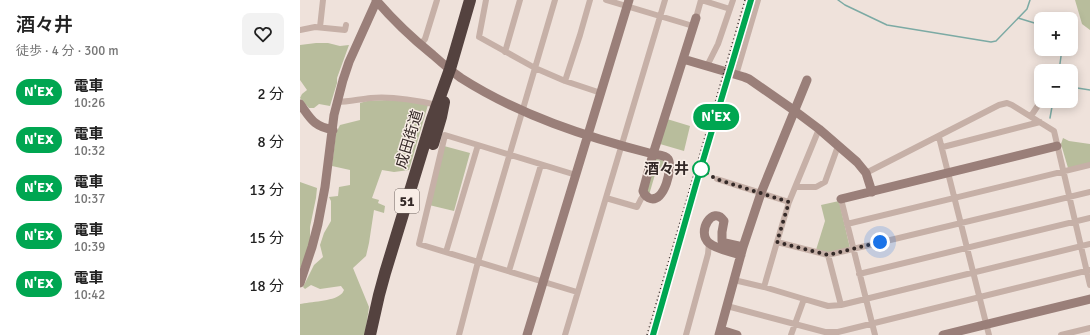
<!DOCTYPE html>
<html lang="ja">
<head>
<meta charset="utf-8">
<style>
	:root { --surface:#fff; --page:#f2f2f2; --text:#222; --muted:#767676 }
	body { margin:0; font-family:Signika,"Noto Sans JP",sans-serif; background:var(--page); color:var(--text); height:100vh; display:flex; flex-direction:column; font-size:15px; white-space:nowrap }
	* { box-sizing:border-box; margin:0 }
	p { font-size:13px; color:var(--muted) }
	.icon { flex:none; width:22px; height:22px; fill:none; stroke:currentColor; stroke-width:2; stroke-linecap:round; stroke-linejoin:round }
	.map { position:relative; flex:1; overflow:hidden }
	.sheet { display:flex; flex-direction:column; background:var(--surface); width:300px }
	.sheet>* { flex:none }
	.badge { padding:0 8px; border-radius:13px; font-size:14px; line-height:26px }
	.fabs { position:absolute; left:734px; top:12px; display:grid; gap:8px }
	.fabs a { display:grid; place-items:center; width:44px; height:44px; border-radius:8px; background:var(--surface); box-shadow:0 2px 10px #0003; font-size:20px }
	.you { position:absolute; width:20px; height:20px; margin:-10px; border:3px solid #fff; border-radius:50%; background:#1a73e8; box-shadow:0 0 0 6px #1a73e833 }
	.map>.badge { position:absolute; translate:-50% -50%; box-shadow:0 0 0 2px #fff }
	.round { display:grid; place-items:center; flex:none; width:42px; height:42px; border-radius:8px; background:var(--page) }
	.head { display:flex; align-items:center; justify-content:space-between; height:68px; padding:0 16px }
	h1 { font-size:19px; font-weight:600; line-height:30px }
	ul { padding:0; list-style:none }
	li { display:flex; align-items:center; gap:12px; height:48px; padding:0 16px }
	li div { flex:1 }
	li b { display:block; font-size:15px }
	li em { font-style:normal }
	li .badge { min-width:44px; font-weight:700; text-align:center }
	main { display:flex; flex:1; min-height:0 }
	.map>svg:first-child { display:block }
	.green { fill:#b8bd9c }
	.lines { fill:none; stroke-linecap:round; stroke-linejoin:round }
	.stream { stroke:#7caaa4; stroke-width:1.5 }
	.street { stroke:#c6b0a7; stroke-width:6 }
	.secondary { stroke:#9a7f79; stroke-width:9 }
	.highway { stroke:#54423f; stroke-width:12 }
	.rail { stroke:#342927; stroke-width:1.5; stroke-dasharray:1 3; stroke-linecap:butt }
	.line-casing { stroke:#fff; stroke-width:9 }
	.line { stroke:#00a651; stroke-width:6 }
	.walk { stroke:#342927; stroke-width:4; stroke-dasharray:0 7.2 }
	.stop-dot { fill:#fff; stroke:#00a651; stroke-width:2 }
	.labels { text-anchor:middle; stroke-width:3; stroke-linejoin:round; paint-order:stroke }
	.shield { fill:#f8ede6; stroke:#6f6460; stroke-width:1 }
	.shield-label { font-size:14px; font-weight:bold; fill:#342927 }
	.street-label { font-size:15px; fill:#342927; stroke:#f8ede6 }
	.stop-label { font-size:15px; font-weight:bold; fill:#342927; stroke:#f8ede6; text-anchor:end }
</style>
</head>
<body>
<main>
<section class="sheet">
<div class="head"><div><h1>酒々井</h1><p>徒歩 · 4 分 · 300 m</p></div><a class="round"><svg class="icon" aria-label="heart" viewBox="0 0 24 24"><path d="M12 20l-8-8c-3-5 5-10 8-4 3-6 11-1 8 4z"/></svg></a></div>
<ul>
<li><span class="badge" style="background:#00a651;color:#fff">N'EX</span><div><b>電車</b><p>10:26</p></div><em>2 分</em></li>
<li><span class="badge" style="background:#00a651;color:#fff">N'EX</span><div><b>電車</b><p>10:32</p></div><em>8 分</em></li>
<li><span class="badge" style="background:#00a651;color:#fff">N'EX</span><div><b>電車</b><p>10:37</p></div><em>13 分</em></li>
<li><span class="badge" style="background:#00a651;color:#fff">N'EX</span><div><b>電車</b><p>10:39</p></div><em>15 分</em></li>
<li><span class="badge" style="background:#00a651;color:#fff">N'EX</span><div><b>電車</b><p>10:42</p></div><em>18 分</em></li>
</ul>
</section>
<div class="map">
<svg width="790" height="335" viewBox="0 0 790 335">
	<rect width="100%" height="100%" fill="#efe2db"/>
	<path class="green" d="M 775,0 L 790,0 L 790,30 L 782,24 Z
		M 16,43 L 28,43 L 40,46 L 49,45 L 37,78 L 37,83 L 30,106 L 19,104 L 14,108 L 9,108 L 0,98 L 2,94 L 7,90 L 0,80 L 0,45 Z
		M 87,100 L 109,101 L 128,105 L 109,170 L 94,172 L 82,170 L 72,198 L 79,200 L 78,203 L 85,206 L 84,213 L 74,210 L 69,243 L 66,256 L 53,268 L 69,307 L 65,335 L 0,335 L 0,304 C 10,302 33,301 40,295 C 42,294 43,292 44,290 L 41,286 L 20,289 L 11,285 L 5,289 L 3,287 L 14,265 L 23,257 L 20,245 L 24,233 L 31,221 L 31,201 L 29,197 L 38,196 L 39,187 L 50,185 L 50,170 L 32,166 L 36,133 L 40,125 L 60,120 L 60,103 L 67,101 Z
		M 367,119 L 390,126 L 384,151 L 360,144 Z
		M 763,138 L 769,141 L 790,144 L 790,163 L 768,168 L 761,144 Z
		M 144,146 L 170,153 L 154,211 L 129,205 Z
		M 356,159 L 362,160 L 365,162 L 366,171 L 360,169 L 356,171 L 349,195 L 346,193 L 354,160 Z
		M 0,182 L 17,188 L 16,198 L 10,227 L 10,245 L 0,269 Z
		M 539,201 L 550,248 L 527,253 L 516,250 L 525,221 L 521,205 Z"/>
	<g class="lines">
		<path class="stream" d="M 538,0 L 545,5 L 587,25 L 691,42 L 696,41 L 727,9 L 730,0
			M 718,18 L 741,25
			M 759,71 L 762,49
			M 771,87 L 790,90
			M 750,118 L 753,101"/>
		<path class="street" d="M 186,0 L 179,37 L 235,68 L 265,81 L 301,93
			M 306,0 L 393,26
			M 401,0 L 430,9
			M 396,18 L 401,0
			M 20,27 L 23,0
			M 0,30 L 15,27 L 45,30 L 46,25
			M 120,45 L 125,39 L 137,0
			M 205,52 L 220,0
			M 407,66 L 418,44 L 433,0
			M 436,75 L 458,0
			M 265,81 L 280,35 L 290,0
			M 37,102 C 48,102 60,99 71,98 C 93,96 115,100 137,105
			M 731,116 L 737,107
			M 639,137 L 689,335
			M 178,145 L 145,135 L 119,244 L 277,292
			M 643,147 L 740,122
			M 566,173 L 699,105 L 707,103 L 712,105 L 754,131 L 790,285
			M 417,179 L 489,202
			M 496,187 L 516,187 L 525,182 L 538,146
			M 306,198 L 337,207 L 341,199 L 344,195
			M 541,199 C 552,244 564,290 575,335
			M 547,224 L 790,165
			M 477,242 L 528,255 L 790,192
			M 146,252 L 178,145 L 276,175
			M 528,255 L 541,305
			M 209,271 L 241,165
			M 559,274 L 790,218
			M 434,280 L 464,287 L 504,299 L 528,306 L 541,305 L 790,244
			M 464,287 L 477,242 L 489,202 L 519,129
			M 427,306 L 525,332 L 538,332 L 790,270
			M 159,335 L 178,262 L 255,0
			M 265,335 L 365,0
			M 386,335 L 408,254 L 409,243
			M 491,335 L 504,299
			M 761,335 L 790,328"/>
		<path class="secondary" d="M 76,0 C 93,20 112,38 133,55 C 142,63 151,71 161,78 C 219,115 286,137 353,154 L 396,18
			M 383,59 L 444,77 L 449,79 L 495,111 L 519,129 L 557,162 L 566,173 L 572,192
			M 0,104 C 11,119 13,126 33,130
			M 353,154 C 358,155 365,155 368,159 C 373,165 365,205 349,198 C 345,196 344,194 343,191 Z
			M 541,199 L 757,146
			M 441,255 C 432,252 416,249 409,243 C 396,232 413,204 424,221 L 422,232 L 422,241 L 425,243 L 443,247
			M 0,283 L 12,247 L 18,224 L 25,187 L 34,115 L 43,80 L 49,62 L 77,0
			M 421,330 L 437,335
			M 227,335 L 329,0
			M 419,335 L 443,247 L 461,193 L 507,80
			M 643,335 L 790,299"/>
		<path class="highway" d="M 133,144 L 141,117 L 144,102
			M 70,335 L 79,295 L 85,273 L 132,119 L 150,69 L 170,0"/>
		<path class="rail" d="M 411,134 L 436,50
			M 347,335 L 445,0
			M 353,335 L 360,309"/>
	</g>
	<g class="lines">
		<g class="line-casing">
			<path id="line" d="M 353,335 L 396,184 L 451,0"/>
		</g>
		<use href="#line" class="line"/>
		<path class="walk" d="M 401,169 L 416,179 L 489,202 L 477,242 L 528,255 L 580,242"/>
	</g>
	<circle class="stop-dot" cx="401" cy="169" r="8"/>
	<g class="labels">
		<rect class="shield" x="95" y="189" width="24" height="24" rx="3"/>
		<g class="shield-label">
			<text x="107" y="206">51</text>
		</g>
		<g class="street-label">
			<text transform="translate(109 139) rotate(-73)" y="5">成田街道</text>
		</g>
		<g class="stop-label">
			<text x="389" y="174">酒々井</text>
		</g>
	</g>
</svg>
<div class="fabs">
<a>+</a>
<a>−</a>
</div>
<div class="you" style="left:580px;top:242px"></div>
<b class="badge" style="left:416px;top:117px;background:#00a651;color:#fff">N'EX</b>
</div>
</main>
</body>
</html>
